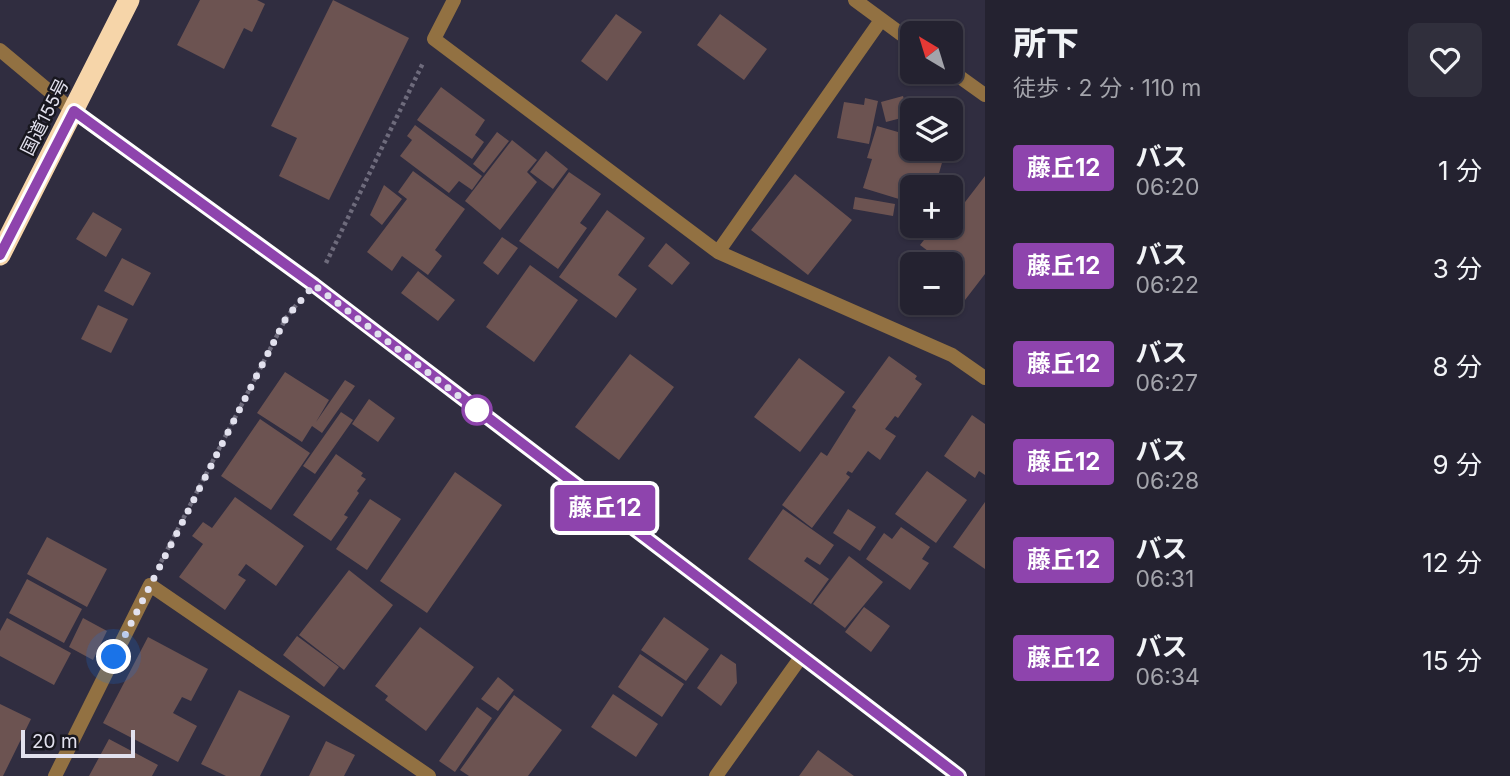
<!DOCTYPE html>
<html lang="ja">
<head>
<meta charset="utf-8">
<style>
	:root { --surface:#242230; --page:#302f3c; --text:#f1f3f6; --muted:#a3a4ab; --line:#413f4c }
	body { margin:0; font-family:Inter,"Noto Sans JP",sans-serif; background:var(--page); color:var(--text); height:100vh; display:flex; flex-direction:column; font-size:26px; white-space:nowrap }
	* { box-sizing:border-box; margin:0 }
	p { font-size:23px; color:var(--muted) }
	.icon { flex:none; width:38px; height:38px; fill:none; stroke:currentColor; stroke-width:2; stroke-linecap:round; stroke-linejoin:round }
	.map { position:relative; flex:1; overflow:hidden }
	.drawer { display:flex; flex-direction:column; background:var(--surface); width:525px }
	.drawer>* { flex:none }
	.badge { padding:0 14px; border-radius:5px; font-size:24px; line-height:46px }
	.needle { width:46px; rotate:322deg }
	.buttons { position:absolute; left:900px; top:21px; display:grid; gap:14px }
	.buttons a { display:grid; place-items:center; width:63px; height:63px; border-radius:10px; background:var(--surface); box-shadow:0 2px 5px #0004,0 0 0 2px var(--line); font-size:35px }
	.scale { position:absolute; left:21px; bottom:18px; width:114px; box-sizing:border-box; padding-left:7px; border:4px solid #e2e1ee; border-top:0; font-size:19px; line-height:24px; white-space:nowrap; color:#e2e1ee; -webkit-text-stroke:5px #18171f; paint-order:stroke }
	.you { position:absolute; width:35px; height:35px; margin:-18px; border:5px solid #fff; border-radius:50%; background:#1a73e8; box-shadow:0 0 0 10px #1a73e833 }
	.map>.badge { position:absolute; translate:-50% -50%; box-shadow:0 0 0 4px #fff }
	.round { display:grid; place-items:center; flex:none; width:74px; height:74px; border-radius:10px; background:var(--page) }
	.headline { display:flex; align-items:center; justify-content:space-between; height:119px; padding:0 28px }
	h1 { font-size:33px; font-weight:800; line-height:52px }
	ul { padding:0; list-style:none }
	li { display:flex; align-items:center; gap:21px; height:98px; padding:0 28px }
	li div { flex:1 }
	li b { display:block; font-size:26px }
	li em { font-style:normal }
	li .badge { min-width:77px; font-weight:700; text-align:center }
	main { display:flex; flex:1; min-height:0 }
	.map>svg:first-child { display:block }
	.building { fill:#6c5351 }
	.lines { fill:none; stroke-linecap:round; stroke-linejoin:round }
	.path { stroke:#6e6b7c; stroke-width:4.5; stroke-dasharray:3.5 3.5; stroke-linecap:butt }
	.street { stroke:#927142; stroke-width:14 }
	.secondary { stroke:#ca9445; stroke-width:14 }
	.highway { stroke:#f6d5a9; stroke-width:21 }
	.line-casing { stroke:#fff; stroke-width:16 }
	.line { stroke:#8e44ad; stroke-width:10 }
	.walk { stroke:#e2e1ee; stroke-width:7; stroke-dasharray:0 12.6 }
	.stop-dot { fill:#fff; stroke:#8e44ad; stroke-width:3.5 }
	.labels { text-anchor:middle; stroke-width:5; stroke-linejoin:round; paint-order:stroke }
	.street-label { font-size:18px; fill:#e2e1ee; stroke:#18171f }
</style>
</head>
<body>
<main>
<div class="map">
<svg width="985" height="776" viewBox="0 0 985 776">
	<rect width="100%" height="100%" fill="#302d40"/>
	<path class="building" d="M 200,0 L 257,0 L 265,4 L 252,32 L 244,28 L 224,69 L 177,45 Z
		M 333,0 L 409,38 L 329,200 L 279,176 L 297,138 L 271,126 Z
		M 616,14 L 642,32 L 607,81 L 581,61 Z
		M 720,14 L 767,49 L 744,80 L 697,45 Z
		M 441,87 L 485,120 L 475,135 L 484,142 L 472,159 L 417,120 Z
		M 903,96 L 909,116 L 886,122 L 881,102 Z
		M 865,98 L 878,101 L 869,144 L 837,138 L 844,102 L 864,105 Z
		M 415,125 L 482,176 L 472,190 L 459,181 L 449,193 L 400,156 L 412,140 L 407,136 Z
		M 877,126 L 912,136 L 912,149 L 946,149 L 937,180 L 921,175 L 917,187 L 912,187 L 912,203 L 863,188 L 872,159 L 867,158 Z
		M 497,132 L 509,141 L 484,173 L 473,164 Z
		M 512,140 L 537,160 L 527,172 L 537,182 L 500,230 L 465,201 Z
		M 546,151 L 568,169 L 553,189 L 530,172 Z
		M 413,171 L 465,209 L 435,250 L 442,256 L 428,275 L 402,256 L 392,271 L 367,252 L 407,199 L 398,192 Z
		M 569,172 L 601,194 L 580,223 L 587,228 L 558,269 L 519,241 Z
		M 795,174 L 852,220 L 808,275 L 751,230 Z
		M 985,176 L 985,274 L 955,313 L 942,303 L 950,303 L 950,264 L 918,264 L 928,251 L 920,245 L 935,226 L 950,226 L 950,218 L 952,219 Z
		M 384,185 L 402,199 L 382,225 L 370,215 Z
		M 855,197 L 895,204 L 893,216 L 853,209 Z
		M 607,210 L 645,238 L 618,275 L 637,289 L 616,318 L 559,277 Z
		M 93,212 L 122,229 L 106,257 L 76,239 Z
		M 502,237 L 518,248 L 498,275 L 483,263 Z
		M 666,243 L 690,263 L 672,285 L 648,266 Z
		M 122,258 L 151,273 L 133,306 L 104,291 Z
		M 530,265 L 578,300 L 534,362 L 486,327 Z
		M 418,271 L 455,300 L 438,321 L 401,293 Z
		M 98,305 L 128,319 L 111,353 L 81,339 Z
		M 630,354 L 674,387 L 619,460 L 575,427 Z
		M 889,356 L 917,376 L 915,379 L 922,384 L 898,418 L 895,416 L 885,429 L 896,436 L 880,460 L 868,451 L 852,473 L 848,471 L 846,474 L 850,477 L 812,528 L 782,505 L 821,452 L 827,456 L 856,410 L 852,407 Z
		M 799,358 L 845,392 L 800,452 L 754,417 Z
		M 285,372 L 329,400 L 316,422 L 345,380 L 355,386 L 322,433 L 312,426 L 302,442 L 257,413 Z
		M 369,399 L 395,418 L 378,442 L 352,424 Z
		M 341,412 L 353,420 L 315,474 L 303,466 Z
		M 972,415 L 985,424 L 985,475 L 979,471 L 975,478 L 944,456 Z
		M 260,419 L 310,453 L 271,510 L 221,476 Z
		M 336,454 L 363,473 L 361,476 L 366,479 L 357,491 L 359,493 L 344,515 L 348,517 L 331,541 L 293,515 Z
		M 927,471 L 967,500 L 936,543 L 895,514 Z
		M 455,472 L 502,505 L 427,613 L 380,581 Z
		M 235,497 L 304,546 L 276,586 L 246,564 L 238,575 L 246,580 L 225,610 L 179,577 L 203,544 L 192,536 L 203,522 L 212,528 Z
		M 370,499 L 401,519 L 367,570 L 336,549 Z
		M 985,502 L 985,569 L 953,547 Z
		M 783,509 L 834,545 L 820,565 L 807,557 L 804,561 L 829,579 L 811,604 L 748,559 Z
		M 848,509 L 876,527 L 860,551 L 833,533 Z
		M 901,527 L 930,547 L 922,559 L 929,563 L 910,590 L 866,559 L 884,533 L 892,539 Z
		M 47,537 L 107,569 L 87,607 L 27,574 Z
		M 849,556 L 883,582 L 845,628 L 813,604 Z
		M 349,570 L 393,605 L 344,670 L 299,635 Z
		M 27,579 L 82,609 L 64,643 L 9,613 Z
		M 864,607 L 890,626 L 871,652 L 845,632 Z
		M 664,617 L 709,649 L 686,681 L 641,650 Z
		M 7,618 L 71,653 L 54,685 L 0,656 L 0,631 Z
		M 83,618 L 107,631 L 93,660 L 69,647 Z
		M 420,627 L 474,667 L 426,731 L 385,700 L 388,696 L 375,686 Z
		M 297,636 L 339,667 L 324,687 L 283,655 Z
		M 148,637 L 208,669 L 191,701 L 182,697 L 173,713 L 197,726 L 178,762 L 103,723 Z
		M 640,654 L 684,684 L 662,717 L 618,687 Z
		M 721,654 L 736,664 L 737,683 L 721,706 L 697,688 Z
		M 498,677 L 514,690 L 498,711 L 481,699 Z
		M 239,690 L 290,716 L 260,776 L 226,776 L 201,764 Z
		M 613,694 L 658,724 L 636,757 L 591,727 Z
		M 514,695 L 562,730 L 528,776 L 469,776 L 460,770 Z
		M 0,704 L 31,719 L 3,776 L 0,776 Z
		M 477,707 L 492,718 L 455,772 L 439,761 Z
		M 109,739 L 158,765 L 152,776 L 89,776 Z
		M 326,741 L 355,755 L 344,776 L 309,776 Z
		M 818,750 L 854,776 L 799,776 Z"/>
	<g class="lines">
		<path class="path" d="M 326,263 L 423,63
			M 161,562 L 286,318 L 297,304"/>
		<path class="street" d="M 454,0 L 434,39 L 718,252 L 952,355 L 985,378
			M 855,0 L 912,42
			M 0,50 L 73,111
			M 950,70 L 985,95
			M 718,252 L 881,20
			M 55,776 L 150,585 L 429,776
			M 716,776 L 801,657"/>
		<path class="secondary" d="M 73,111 L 314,285 L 959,776"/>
		<path class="highway" d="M 0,255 L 129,0"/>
	</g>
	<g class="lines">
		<g class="line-casing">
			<path id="line" d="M 0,255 L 74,111 L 314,285 L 959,776"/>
		</g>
		<use href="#line" class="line"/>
		<path class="walk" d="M 114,657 L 286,318 L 314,285 L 477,410"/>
	</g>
	<circle class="stop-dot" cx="477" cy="410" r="14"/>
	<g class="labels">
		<g class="street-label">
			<text transform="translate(45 117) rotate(-63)" y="6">国道155号</text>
		</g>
	</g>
</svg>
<div class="buttons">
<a><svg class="needle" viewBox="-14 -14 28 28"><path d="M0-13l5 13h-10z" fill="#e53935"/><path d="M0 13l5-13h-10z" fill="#a3a4ab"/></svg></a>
<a><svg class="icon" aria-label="layers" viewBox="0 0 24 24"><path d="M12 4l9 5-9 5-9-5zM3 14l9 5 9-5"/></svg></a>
<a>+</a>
<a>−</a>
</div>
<div class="scale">20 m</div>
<div class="you" style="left:114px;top:657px"></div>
<b class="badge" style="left:605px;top:508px;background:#8e44ad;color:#fff">藤丘12</b>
</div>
<section class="drawer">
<div class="headline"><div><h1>所下</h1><p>徒歩 · 2 分 · 110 m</p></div><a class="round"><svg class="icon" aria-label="heart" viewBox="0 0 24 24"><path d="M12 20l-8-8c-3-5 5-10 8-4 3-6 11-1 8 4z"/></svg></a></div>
<ul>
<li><span class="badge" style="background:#8e44ad;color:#fff">藤丘12</span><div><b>バス</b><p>06:20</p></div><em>1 分</em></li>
<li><span class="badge" style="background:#8e44ad;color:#fff">藤丘12</span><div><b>バス</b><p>06:22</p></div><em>3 分</em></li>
<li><span class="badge" style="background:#8e44ad;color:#fff">藤丘12</span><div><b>バス</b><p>06:27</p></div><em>8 分</em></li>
<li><span class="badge" style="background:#8e44ad;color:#fff">藤丘12</span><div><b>バス</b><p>06:28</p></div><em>9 分</em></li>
<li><span class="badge" style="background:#8e44ad;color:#fff">藤丘12</span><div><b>バス</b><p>06:31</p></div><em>12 分</em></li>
<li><span class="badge" style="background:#8e44ad;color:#fff">藤丘12</span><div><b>バス</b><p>06:34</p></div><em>15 分</em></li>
</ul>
</section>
</main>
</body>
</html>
